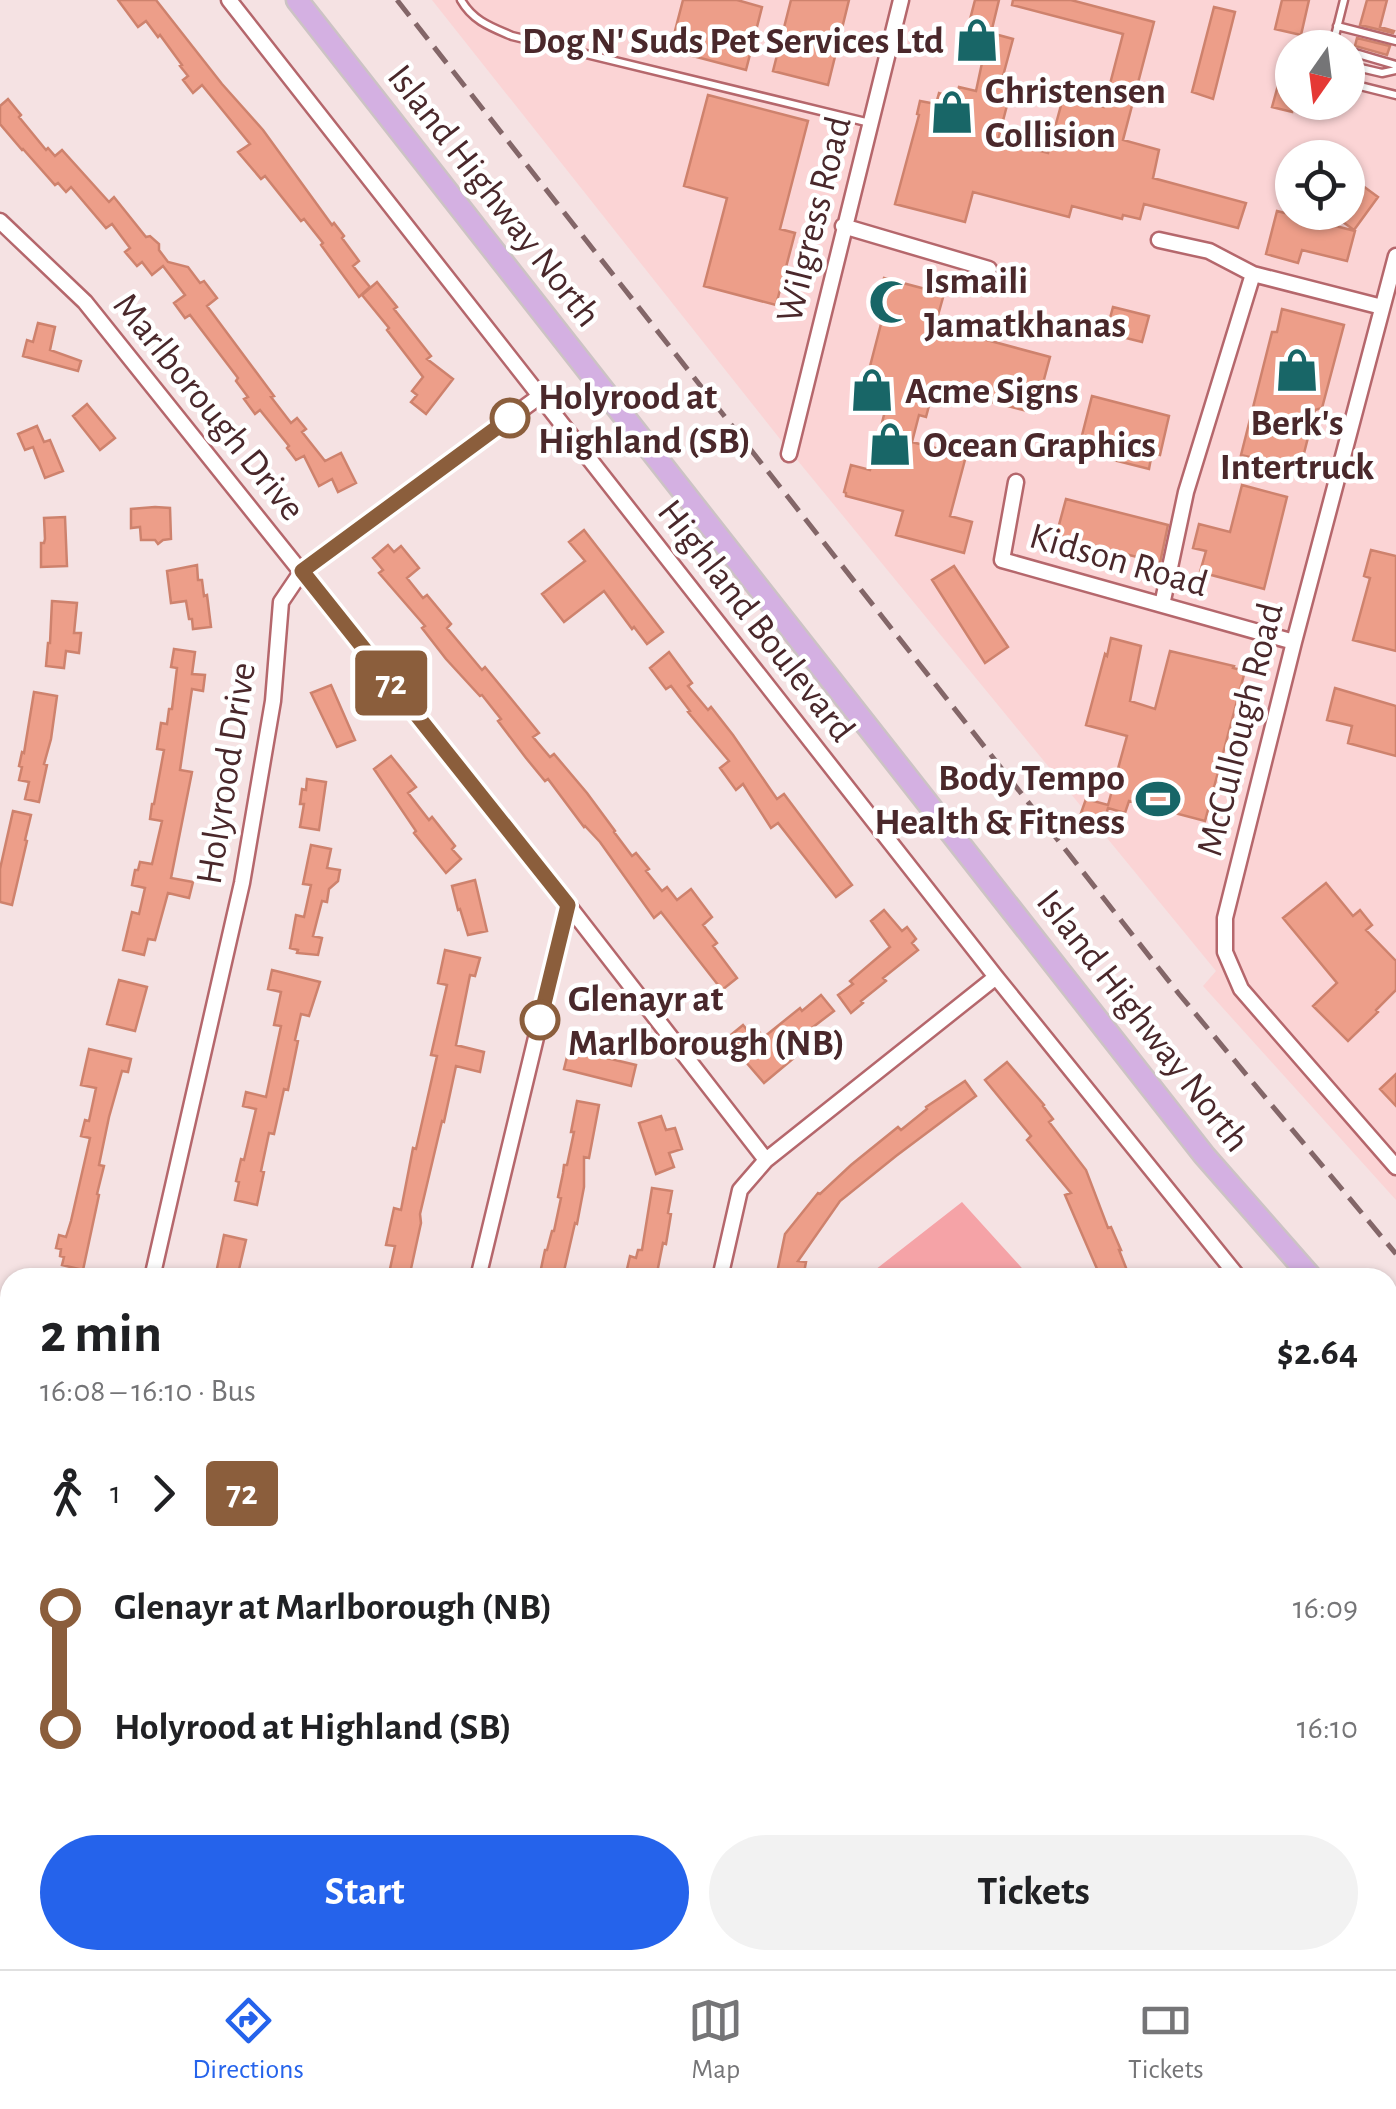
<!DOCTYPE html>
<html lang="en">
<head>
<meta charset="utf-8">
<style>
	:root { --surface:#fff; --page:#f2f2f2; --text:#202124; --muted:#757577; --line:#e0e0e0; --accent:#2563eb }
	body { margin:0; font-family:"Alegreya Sans",sans-serif; background:var(--page); color:var(--text); height:100vh; display:flex; flex-direction:column; font-size:38px; white-space:nowrap }
	* { box-sizing:border-box; margin:0 }
	p { font-size:32px; color:var(--muted) }
	.icon { flex:none; width:55px; height:55px; fill:none; stroke:currentColor; stroke-width:2; stroke-linecap:round; stroke-linejoin:round }
	.map { position:relative; flex:1; overflow:hidden }
	.side { position:absolute; left:0px; top:1268px; width:1398px; height:702px; display:flex; flex-direction:column; background:var(--surface); border-radius:30px 30px 0 0; box-shadow:0 2px 8px #0004 }
	.side>* { flex:none }
	.badge { padding:0 20px; border-radius:8px; font-size:35px; line-height:65px }
	.needle { width:65px; rotate:194deg }
	.controls { position:absolute; left:1275px; top:30px; display:grid; gap:20px }
	.controls a { display:grid; place-items:center; width:90px; height:90px; border-radius:50%; background:var(--surface); box-shadow:0 2px 8px #0004; font-size:50px }
	.map>.badge { position:absolute; translate:-50% -50%; box-shadow:0 0 0 5px #fff }
	.legs { display:flex; align-items:center; gap:15px; height:110px; padding:0 40px; font-size:32px }
	.legs p { margin-inline-start:auto }
	.headline { display:flex; align-items:center; justify-content:space-between; height:170px; padding:0 40px }
	h1 { font-size:55px; font-weight:700; line-height:75px }
	.cta { display:flex; gap:20px; margin-top:auto; padding:20px 40px }
	.cta a { flex:1; height:115px; border-radius:60px; background:var(--accent); color:#fff; font-size:40px; font-weight:700; line-height:115px; text-align:center }
	.cta a+a { background:var(--page); color:var(--text) }
	ul { padding:0 40px; list-style:none }
	li { display:flex; align-items:center; gap:35px; height:120px; font-size:38px }
	li i { display:grid; place-items:center; width:15px; height:100%; margin:0 12px; background:currentColor }
	li i::after { content:''; width:25px; height:25px; margin:-12px; border:8px solid; border-radius:50%; background:var(--surface) }
	li p { margin-inline-start:auto }
	li:first-child i { background:linear-gradient(#0000 50%,currentColor 0) }
	li:last-child i { background:linear-gradient(currentColor 50%,#0000 0) }
	.menu { display:flex; justify-content:space-around; align-items:center; height:140px; border-top:2px solid var(--line); background:var(--surface); font-size:28px; color:var(--muted) }
	.menu a { display:grid; justify-items:center; gap:5px }
	.menu .active { color:var(--accent) }
	.map>svg:first-child { display:block }
	.built { fill:#fbd4d5; fill-rule:evenodd }
	.green { fill:#f5a3a7 }
	.water { fill:#67a1ed }
	.building { fill:#ed9e89; stroke:#ce826d; stroke-width:2.5 }
	.lines { fill:none; stroke-linecap:round; stroke-linejoin:round }
	.lane-casing { stroke:#b5676c; stroke-width:11 }
	.street-casing { stroke:#b5676c; stroke-width:19 }
	.secondary-casing { stroke:#b5676c; stroke-width:22 }
	.primary-casing { stroke:#ccc3c4; stroke-width:25 }
	.lane { stroke:#fff; stroke-width:6 }
	.street { stroke:#fff; stroke-width:14 }
	.secondary { stroke:#fff; stroke-width:18 }
	.primary { stroke:#d4b0e2; stroke-width:20 }
	.rail { stroke:#836668; stroke-width:5; stroke-dasharray:20 10; stroke-linecap:butt }
	.line-1-casing { stroke:#fff; stroke-width:22 }
	.line-1 { stroke:#8b5e3c; stroke-width:15 }
	.stop-1-dot { fill:#fff; stroke:#8b5e3c; stroke-width:5 }
	.labels { text-anchor:middle; stroke-width:9; stroke-linejoin:round; paint-order:stroke }
	.poi-label { font-size:38px; font-weight:bold; fill:#4a282b; stroke:#fff; text-anchor:start }
	.street-label { font-size:38px; fill:#4a282b; stroke:#fff }
	.stop-label { font-size:38px; font-weight:bold; fill:#4a282b; stroke:#fff; text-anchor:start }
</style>
</head>
<body>
<div class="map">
<svg width="1396" height="1969" viewBox="0 0 1396 1969">
	<rect width="100%" height="100%" fill="#f5e2e3"/>
	<path class="built" d="M 432,0 L 1396,0 L 1396,1200 L 1203,986 L 1216,971 L 780,439 ZM 1292,48 L 1348,48 L 1348,102 L 1292,102 ZM 1292,158 L 1348,158 L 1348,212 L 1292,212 Z"/>
	<path class="green" d="M 962,1202 L 1030,1277 L 866,1277 Z
		M 1388,1637 L 1396,1647 L 1396,1969 L 690,1969 L 692,1960 L 1388,1960 Z"/>
	<path class="water" d="M 1388,1921 L 1396,1927 L 1396,1969 L 1325,1969 L 1320,1960 L 1388,1960 Z"/>
	<path class="building" d="M 118,0 L 156,0 L 222,84 L 263,130 L 332,225 L 334,223 L 344,236 L 342,238 L 359,261 L 353,266 L 370,287 L 359,297 L 321,245 L 323,243 L 304,219 L 301,221 L 265,176 L 261,179 L 238,152 L 250,144 L 202,85 L 193,93 L 183,80 L 188,76 L 180,66 L 182,65 L 160,35 L 158,37 L 146,21 L 138,27 Z
		M 683,0 L 737,0 L 762,7 L 746,70 L 670,50 Z
		M 791,0 L 849,0 L 828,85 L 773,71 Z
		M 975,0 L 999,0 L 991,33 L 1013,39 L 1000,87 L 1011,90 L 998,140 L 1048,153 L 1063,98 L 1104,107 L 1123,34 L 1012,5 L 1013,0 L 1071,0 L 1154,22 L 1123,140 L 1159,150 L 1153,178 L 1246,203 L 1238,228 L 1144,204 L 1140,219 L 1123,215 L 1122,219 L 1072,206 L 1069,217 L 973,192 L 965,222 L 895,204 L 919,115 L 917,114 L 920,101 L 936,104 L 939,93 L 956,98 L 959,87 L 976,91 L 982,63 L 961,58 L 963,46 L 959,45 L 963,30 L 967,31 Z
		M 1282,0 L 1309,0 L 1301,35 L 1275,29 Z
		M 1367,0 L 1387,0 L 1380,27 L 1394,31 L 1393,33 L 1360,25 Z
		M 1214,7 L 1235,12 L 1213,99 L 1192,92 Z
		M 1357,38 L 1390,46 L 1387,55 L 1355,46 Z
		M 1280,78 L 1292,82 L 1292,112 L 1272,107 Z
		M 708,95 L 808,121 L 780,229 L 795,233 L 776,305 L 704,286 L 727,198 L 684,186 Z
		M 8,99 L 21,115 L 19,117 L 46,150 L 48,148 L 55,156 L 62,150 L 109,202 L 114,197 L 146,237 L 150,236 L 159,244 L 159,250 L 168,262 L 188,267 L 200,283 L 204,281 L 217,298 L 207,306 L 274,396 L 271,397 L 291,423 L 297,418 L 306,429 L 302,432 L 325,461 L 341,453 L 356,483 L 338,492 L 332,479 L 319,486 L 304,456 L 296,460 L 287,448 L 289,446 L 260,410 L 255,414 L 244,399 L 248,397 L 236,381 L 238,378 L 190,315 L 185,318 L 174,303 L 185,295 L 163,266 L 152,275 L 142,262 L 137,266 L 125,252 L 130,248 L 112,224 L 106,228 L 71,187 L 66,192 L 58,183 L 55,185 L 23,149 L 22,150 L 0,124 L 0,106 Z
		M 1348,175 L 1378,197 L 1354,230 L 1329,212 L 1348,212 Z
		M 1277,211 L 1355,231 L 1347,261 L 1302,250 L 1298,263 L 1266,254 Z
		M 884,278 L 944,294 L 935,326 L 1050,357 L 1035,413 L 934,387 L 926,417 L 919,415 L 912,442 L 966,456 L 950,516 L 972,522 L 964,553 L 896,535 L 903,511 L 846,496 L 846,493 L 844,492 L 851,465 L 870,470 L 886,407 L 858,400 L 866,370 L 869,370 L 882,320 L 874,318 Z
		M 377,282 L 397,307 L 394,309 L 431,356 L 427,359 L 453,379 L 426,414 L 411,402 L 417,395 L 412,391 L 423,377 L 387,330 L 389,328 L 362,295 Z
		M 1113,307 L 1149,316 L 1142,342 L 1106,333 Z
		M 1282,309 L 1344,325 L 1322,408 L 1315,410 L 1300,469 L 1241,455 L 1272,332 L 1277,332 Z
		M 38,323 L 55,327 L 50,350 L 81,361 L 78,371 L 23,356 L 27,340 L 33,342 Z
		M 1092,396 L 1169,416 L 1160,455 L 1152,453 L 1149,469 L 1078,451 Z
		M 87,404 L 115,438 L 100,450 L 73,416 Z
		M 37,426 L 44,442 L 50,440 L 63,471 L 45,478 L 33,447 L 25,450 L 18,434 Z
		M 1242,485 L 1287,497 L 1264,589 L 1200,572 L 1206,551 L 1193,548 L 1199,524 L 1230,532 Z
		M 1066,499 L 1168,525 L 1160,563 L 1056,536 Z
		M 155,507 L 170,508 L 171,539 L 163,540 L 158,544 L 155,540 L 141,540 L 140,527 L 131,528 L 131,509 Z
		M 65,517 L 67,566 L 41,567 L 41,543 L 44,543 L 45,539 L 44,518 Z
		M 584,530 L 663,632 L 647,644 L 634,627 L 632,629 L 604,591 L 564,622 L 542,594 L 585,561 L 569,542 Z
		M 388,545 L 394,552 L 401,546 L 419,568 L 407,578 L 423,598 L 427,595 L 451,624 L 447,628 L 482,670 L 485,667 L 517,706 L 539,733 L 533,737 L 550,757 L 554,754 L 587,793 L 615,831 L 614,832 L 632,856 L 636,853 L 649,869 L 646,871 L 662,891 L 667,887 L 677,900 L 691,889 L 712,917 L 703,925 L 717,943 L 713,946 L 737,978 L 722,990 L 661,912 L 654,918 L 600,842 L 585,826 L 584,827 L 548,779 L 545,781 L 526,758 L 498,721 L 501,719 L 482,695 L 480,696 L 446,659 L 422,628 L 425,626 L 379,573 L 383,570 L 373,558 Z
		M 1371,550 L 1396,556 L 1396,651 L 1353,640 L 1370,578 L 1364,576 Z
		M 197,565 L 198,580 L 202,580 L 204,596 L 207,595 L 211,627 L 193,629 L 192,619 L 189,619 L 186,601 L 171,603 L 167,571 Z
		M 954,566 L 1008,647 L 985,663 L 932,580 Z
		M 52,601 L 77,603 L 74,633 L 81,633 L 79,653 L 66,651 L 64,668 L 46,666 L 48,643 L 50,643 Z
		M 1111,638 L 1141,646 L 1130,701 L 1155,709 L 1170,651 L 1234,666 L 1233,668 L 1245,671 L 1205,821 L 1129,801 L 1125,813 L 1108,808 L 1103,826 L 1087,822 L 1089,815 L 1081,813 L 1086,799 L 1108,805 L 1127,736 L 1086,725 L 1105,654 L 1107,656 Z
		M 174,649 L 195,652 L 192,674 L 205,675 L 203,691 L 192,689 L 180,770 L 192,772 L 171,878 L 193,882 L 189,898 L 168,893 L 155,940 L 148,939 L 144,955 L 123,950 L 132,912 L 139,914 L 145,888 L 132,885 L 135,870 L 138,870 L 140,862 L 152,864 L 162,821 L 150,819 L 152,804 L 154,804 L 164,750 L 157,749 L 161,723 L 167,724 L 169,709 L 172,709 L 177,668 L 171,667 Z
		M 669,652 L 692,683 L 688,686 L 708,710 L 711,707 L 733,735 L 777,799 L 784,794 L 852,885 L 836,897 L 778,823 L 771,828 L 743,784 L 736,790 L 720,768 L 729,761 L 688,712 L 690,711 L 671,686 L 666,689 L 650,668 Z
		M 331,685 L 355,740 L 337,747 L 311,693 Z
		M 1335,688 L 1396,706 L 1396,756 L 1348,743 L 1352,726 L 1327,720 Z
		M 34,692 L 57,696 L 51,739 L 44,764 L 47,765 L 39,802 L 25,799 L 29,782 L 19,780 L 22,767 L 19,766 L 22,752 L 24,753 Z
		M 391,756 L 416,787 L 408,793 L 429,820 L 432,817 L 455,846 L 452,849 L 461,859 L 446,873 L 414,833 L 416,831 L 374,769 Z
		M 307,779 L 326,782 L 319,830 L 300,827 L 304,804 L 300,804 L 302,789 L 306,790 Z
		M 13,811 L 31,815 L 25,840 L 27,841 L 12,905 L 0,902 L 0,869 Z
		M 311,845 L 331,849 L 327,868 L 340,870 L 338,881 L 329,889 L 327,902 L 322,901 L 313,936 L 322,938 L 318,955 L 297,953 L 298,950 L 290,948 L 296,915 L 304,917 L 311,885 L 303,884 Z
		M 475,880 L 487,931 L 468,935 L 460,909 L 458,910 L 452,886 Z
		M 1326,883 L 1353,916 L 1360,910 L 1372,925 L 1366,930 L 1396,961 L 1396,990 L 1376,1010 L 1378,1012 L 1348,1041 L 1313,1006 L 1337,983 L 1283,918 Z
		M 884,910 L 902,931 L 907,927 L 916,939 L 912,943 L 918,950 L 883,978 L 886,981 L 861,1001 L 863,1003 L 851,1013 L 838,995 L 853,984 L 850,981 L 890,947 L 871,921 Z
		M 445,950 L 480,958 L 475,976 L 470,975 L 456,1045 L 484,1052 L 480,1072 L 456,1066 L 444,1122 L 442,1121 L 420,1214 L 421,1223 L 409,1278 L 388,1278 L 395,1246 L 386,1245 L 394,1208 L 401,1210 L 413,1148 L 416,1149 L 437,1056 L 431,1055 L 447,985 L 438,983 Z
		M 272,970 L 320,982 L 309,1016 L 301,1014 L 295,1040 L 298,1041 L 288,1090 L 284,1089 L 274,1134 L 269,1133 L 261,1171 L 264,1172 L 257,1205 L 235,1200 L 239,1182 L 236,1181 L 241,1159 L 244,1160 L 256,1109 L 243,1106 L 246,1092 L 266,1097 L 281,1026 L 274,1025 L 281,992 L 268,989 Z
		M 119,980 L 147,987 L 135,1031 L 107,1024 Z
		M 821,995 L 834,1011 L 787,1047 L 795,1057 L 764,1083 L 726,1039 L 743,1025 L 754,1038 L 760,1033 L 764,1037 L 800,1008 L 802,1011 Z
		M 89,1049 L 131,1059 L 128,1072 L 122,1071 L 109,1117 L 99,1165 L 104,1166 L 97,1194 L 99,1195 L 83,1270 L 62,1265 L 64,1257 L 60,1256 L 61,1249 L 56,1248 L 59,1235 L 66,1237 L 71,1221 L 90,1138 L 81,1136 L 85,1120 L 89,1121 L 96,1088 L 81,1085 Z
		M 569,1049 L 636,1065 L 631,1086 L 564,1069 Z
		M 1007,1062 L 1044,1105 L 1043,1106 L 1053,1119 L 1049,1122 L 1086,1170 L 1108,1228 L 1111,1227 L 1121,1250 L 1119,1250 L 1130,1278 L 1101,1278 L 1065,1195 L 1071,1193 L 1027,1140 L 1031,1136 L 985,1080 Z
		M 1396,1074 L 1396,1106 L 1380,1089 Z
		M 965,1081 L 976,1096 L 896,1156 L 840,1201 L 798,1261 L 806,1262 L 803,1278 L 780,1278 L 782,1269 L 778,1268 L 785,1234 L 818,1193 L 820,1194 L 851,1165 L 898,1127 L 901,1130 L 927,1109 L 926,1107 Z
		M 577,1101 L 599,1105 L 589,1158 L 584,1157 L 584,1187 L 577,1224 L 575,1223 L 564,1271 L 561,1270 L 559,1278 L 539,1278 L 545,1250 L 547,1250 L 552,1231 L 554,1231 L 561,1198 L 558,1197 L 563,1173 L 564,1165 L 567,1165 L 574,1132 L 571,1132 Z
		M 661,1116 L 666,1130 L 675,1128 L 682,1149 L 669,1153 L 674,1167 L 656,1174 L 639,1123 Z
		M 652,1188 L 672,1191 L 668,1213 L 671,1214 L 666,1244 L 663,1243 L 656,1278 L 625,1278 L 630,1256 L 636,1258 L 638,1250 L 642,1250 Z
		M 224,1235 L 246,1240 L 237,1278 L 215,1278 Z"/>
	<g class="lines">
		<g class="lane-casing">
			<path id="lane" d="M 461,0 C 473,21 491,27 512,36 L 870,123
				M 1337,26 L 1396,41
				M 1332,48 L 1344,0
				M 1348,51 L 1396,65
				M 1348,65 L 1382,73 L 1396,70
				M 1348,83 L 1396,95"/>
		</g>
		<g class="street-casing">
			<path id="street" d="M 229,0 L 996,977 L 1239,1278
				M 0,221 L 85,302 L 568,905 L 766,1160
				M 843,226 L 989,269
				M 1159,240 L 1209,251 L 1253,274 L 1382,307
				M 1396,256 L 1294,642 L 1225,918 L 1225,952 L 1241,989 L 1396,1167
				M 789,454 L 901,0
				M 1016,482 L 1002,560 L 1294,642
				M 1162,605 L 1186,492 L 1253,274
				M 152,1278 L 242,883 L 273,701 L 281,602 L 302,571 L 540,396
				M 478,1278 L 568,905
				M 720,1278 L 740,1190 L 766,1160 L 996,977
				M 1388,1444 L 1396,1453
				M 0,1938 L 10,1894
				M 468,1960 L 479,1969
				M 563,1969 L 565,1960"/>
		</g>
		<g class="secondary-casing">
			<path id="secondary" d="M 0,1557 L 10,1566
				M 308,1969 L 311,1960"/>
		</g>
		<g class="primary-casing">
			<path id="primary" d="M 297,0 L 1204,1155 L 1312,1278
				M 1388,1364 L 1396,1373"/>
		</g>
		<use href="#lane" class="lane"/>
		<use href="#street" class="street"/>
		<use href="#secondary" class="secondary"/>
		<use href="#primary" class="primary"/>
		<path class="rail" d="M 397,0 L 1179,994 L 1396,1254"/>
	</g>
	<g class="lines">
		<g class="line-1-casing">
			<path id="line-1" d="M 510,418 L 302,571 L 568,905 L 540,1020"/>
		</g>
		<use href="#line-1" class="line-1"/>
	</g>
	<defs>
		<g id="shop-bare" transform="scale(3.45)"><path d="M-5-2.5h2.3a2.7 3.5 0 0 1 5.4 0H5L5.5 6h-11ZM-1.5-2.5h3a1.5 2.3 0 0 0-3 0Z" fill="#186667" stroke="#fff" stroke-width="2.5" paint-order="stroke"/></g>
		<g id="mosque-bare" transform="scale(3.45)"><path d="M3.5-4.9A6 6 0 1 0 3.5 4.9A5 5 0 1 1 3.5-4.9Z" fill="#186667" stroke="#fff" stroke-width="2.5" paint-order="stroke"/></g>
		<g id="stadium-bare" transform="scale(3.45)"><path d="M0-5a6.5 5 0 1 0 0 10a6.5 5 0 1 0 0-10ZM-3.5-1.8h7v3.6h-7Z" fill="#186667" stroke="#fff" stroke-width="2.5" paint-order="stroke"/></g>
	</defs>
	<g fill-rule="evenodd">
		<use href="#shop-bare" x="977" y="40"/>
		<use href="#shop-bare" x="952" y="112"/>
		<use href="#mosque-bare" x="891" y="302"/>
		<use href="#shop-bare" x="1297" y="370"/>
		<use href="#shop-bare" x="872" y="390"/>
		<use href="#shop-bare" x="890" y="444"/>
		<use href="#stadium-bare" x="1158" y="799"/>
	</g>
	<g class="stop-1-dot">
		<circle cx="510" cy="418" r="18"/>
		<circle cx="540" cy="1020" r="18"/>
	</g>
	<g class="labels">
		<g class="poi-label">
			<text x="944" y="53" text-anchor="end">Dog N' Suds Pet Services Ltd</text>
			<text x="985" y="103">Christensen<tspan x="985" dy="44">Collision</tspan></text>
			<text x="924" y="293">Ismaili<tspan x="924" dy="44">Jamatkhanas</tspan></text>
			<text x="905" y="403">Acme Signs</text>
			<text x="1297" y="435" text-anchor="middle">Berk's<tspan x="1297" dy="44">Intertruck</tspan></text>
			<text x="923" y="457">Ocean Graphics</text>
			<text x="1125" y="790" text-anchor="end">Body Tempo<tspan x="1125" dy="44">Health &amp; Fitness</tspan></text>
		</g>
		<g class="street-label">
			<text transform="translate(495 195) rotate(52)" y="13">Island Highway North</text>
			<text transform="translate(813 219) rotate(-76)" y="13">Wilgress Road</text>
			<text transform="translate(210 406) rotate(51)" y="13">Marlborough Drive</text>
			<text transform="translate(1119 559) rotate(16)" y="13">Kidson Road</text>
			<text transform="translate(757 620) rotate(52)" y="13">Highland Boulevard</text>
			<text transform="translate(1239 729) rotate(-76)" y="13">McCullough Road</text>
			<text transform="translate(225 773) rotate(-81)" y="13">Holyrood Drive</text>
			<text transform="translate(1144 1020) rotate(52)" y="13">Island Highway North</text>
		</g>
		<g class="stop-label">
			<text x="538" y="409">Holyrood at<tspan x="538" dy="44">Highland (SB)</tspan></text>
			<text x="568" y="1011">Glenayr at<tspan x="568" dy="44">Marlborough (NB)</tspan></text>
		</g>
	</g>
</svg>
<div class="controls">
<a><svg class="needle" viewBox="-14 -14 28 28"><path d="M0-13l5 13h-10z" fill="#e53935"/><path d="M0 13l5-13h-10z" fill="#757577"/></svg></a>
<a><svg class="icon" aria-label="locate" viewBox="0 0 24 24"><circle cx="12" cy="12" r="6"/><path d="M12 2v4M12 18v4M2 12h4M18 12h4"/></svg></a>
</div>
<b class="badge" style="left:391px;top:683px;background:#8b5e3c;color:#fff">72</b>
<section class="side">
<div class="headline"><div><h1>2 min</h1><p>16:08 – 16:10 · Bus</p></div><b>$2.64</b></div>
<div class="legs"><svg class="icon" aria-label="walk" viewBox="0 0 24 24"><circle cx="13" cy="4" r="2"/><path d="M13 8l-2 6 4 7M11 14l-3 7M7 12l3-4h3l4 4"/></svg>1<svg class="icon" aria-label="forward" viewBox="0 0 24 24"><path d="M9 5l7 7-7 7"/></svg><b class="badge" style="background:#8b5e3c;color:#fff">72</b></div>
<ul>
<li><i style="color:#8b5e3c"></i><b>Glenayr at Marlborough (NB)</b><p>16:09</p></li>
<li><i style="color:#8b5e3c"></i><b>Holyrood at Highland (SB)</b><p>16:10</p></li>
</ul>
<div class="cta"><a>Start</a><a>Tickets</a></div>
</section>
</div>
<nav class="menu">
<a class="active"><svg class="icon" aria-label="directions" viewBox="0 0 24 24"><path d="M12 3l9 9-9 9-9-9zM9 14v-3h6M13 9l2 2-2 2"/></svg>Directions</a>
<a><svg class="icon" aria-label="map" viewBox="0 0 24 24"><path d="M3 6l6-2 6 2 6-2v14l-6 2-6-2-6 2zM9 4v14M15 6v14"/></svg>Map</a>
<a><svg class="icon" aria-label="tickets" viewBox="0 0 24 24"><path d="M3 7h18v10H3zM15 7v10"/></svg>Tickets</a>
</nav>
</body>
</html>
